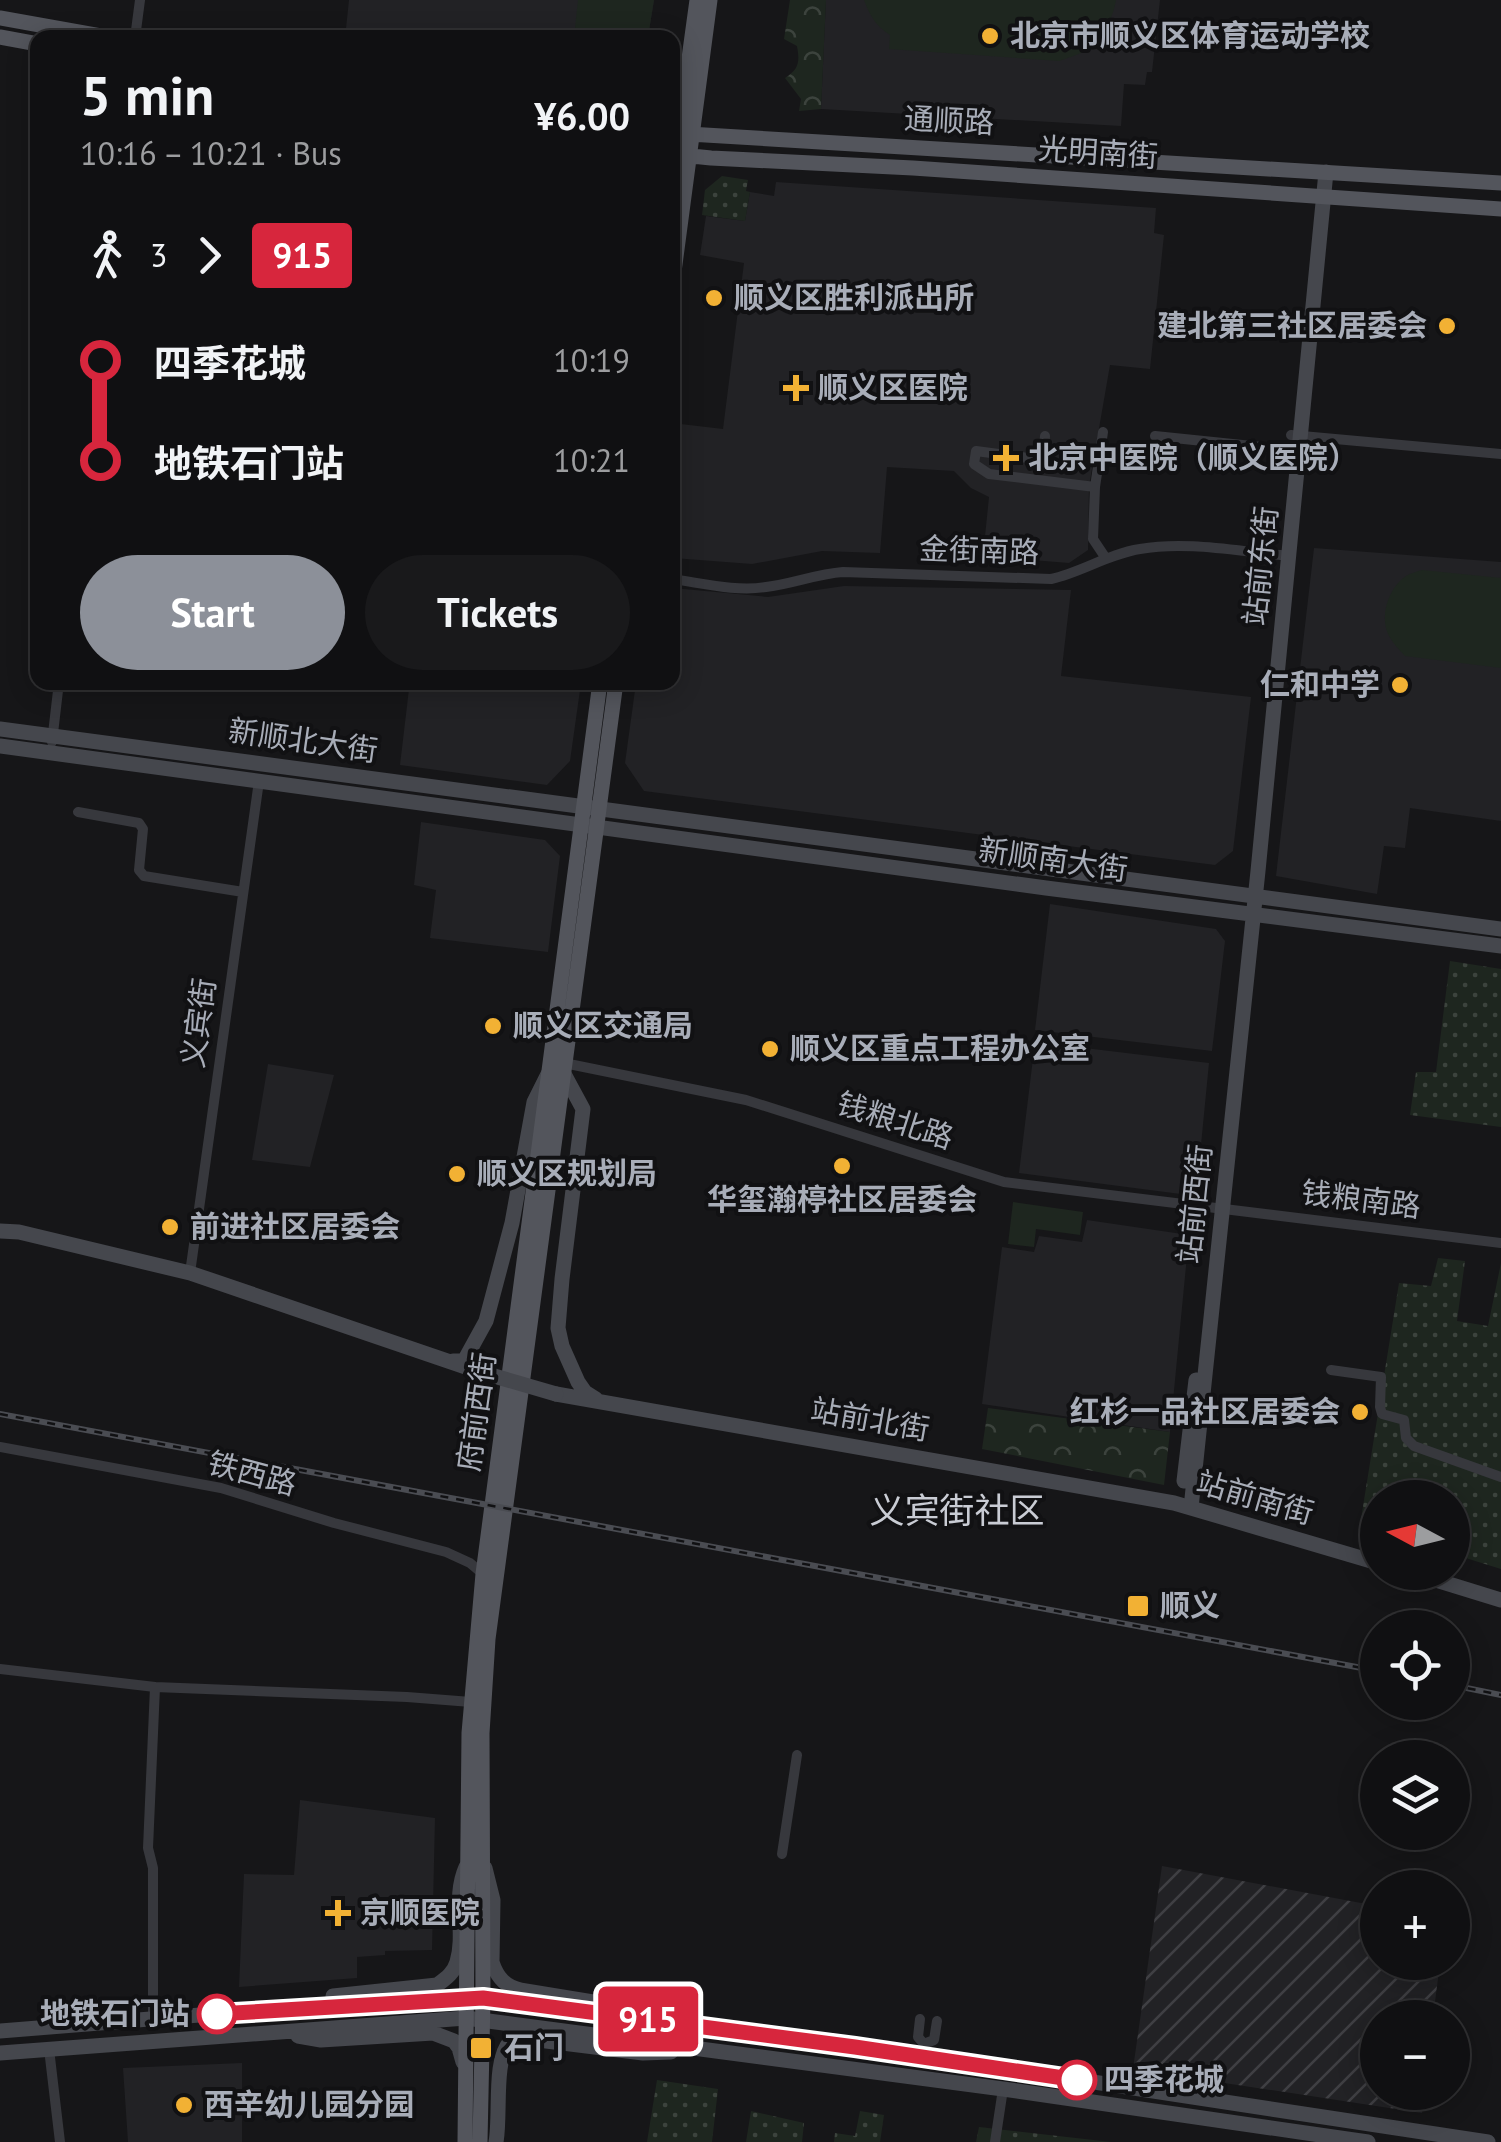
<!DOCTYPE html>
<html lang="en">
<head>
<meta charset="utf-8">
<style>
	:root { --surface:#101012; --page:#19191b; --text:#f1f3f6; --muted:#9c9d9f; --line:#303032; --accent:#8c9099 }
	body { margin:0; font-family:"PT Sans","Noto Sans SC",sans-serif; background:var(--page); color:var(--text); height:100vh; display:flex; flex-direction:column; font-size:38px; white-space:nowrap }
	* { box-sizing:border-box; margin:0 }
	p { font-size:32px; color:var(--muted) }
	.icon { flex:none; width:55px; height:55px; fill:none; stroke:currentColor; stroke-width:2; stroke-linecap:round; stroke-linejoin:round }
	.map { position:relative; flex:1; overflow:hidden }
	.panel { position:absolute; left:30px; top:30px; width:650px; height:660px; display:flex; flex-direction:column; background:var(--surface); border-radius:20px; box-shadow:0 5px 25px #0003,0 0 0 2px var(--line) }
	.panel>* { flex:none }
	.badge { padding:0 20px; border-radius:8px; font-size:35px; line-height:65px }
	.needle { width:65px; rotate:277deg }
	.fabs { position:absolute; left:1360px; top:1480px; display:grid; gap:20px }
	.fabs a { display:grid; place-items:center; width:110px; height:110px; border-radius:50%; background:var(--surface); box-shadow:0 5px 25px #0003,0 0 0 2px var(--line); font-size:50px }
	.map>.badge { position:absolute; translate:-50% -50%; box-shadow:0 0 0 5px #fff }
	.legs { display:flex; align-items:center; gap:15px; height:110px; padding:0 50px; font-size:32px }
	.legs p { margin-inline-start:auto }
	.head { display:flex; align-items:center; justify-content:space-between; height:170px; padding:0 50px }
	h1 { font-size:55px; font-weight:600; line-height:75px }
	.primary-button { display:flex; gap:20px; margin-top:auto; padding:20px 50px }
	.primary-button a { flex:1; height:115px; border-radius:60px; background:var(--accent); color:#fff; font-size:40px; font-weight:600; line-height:115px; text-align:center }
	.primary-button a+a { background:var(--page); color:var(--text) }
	ul { padding:0 50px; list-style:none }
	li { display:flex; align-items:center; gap:35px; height:100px; font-size:38px }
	li i { display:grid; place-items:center; width:15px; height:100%; margin:0 12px; background:currentColor }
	li i::after { content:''; width:25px; height:25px; margin:-12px; border:8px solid; border-radius:50%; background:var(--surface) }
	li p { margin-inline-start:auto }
	li:first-child i { background:linear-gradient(#0000 50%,currentColor 0) }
	li:last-child i { background:linear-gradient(currentColor 50%,#0000 0) }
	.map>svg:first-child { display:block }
	.built { fill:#222225 }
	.industrial { fill:url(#industrial-furrows) }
	.grass { fill:url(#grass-dots) }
	.park { fill:url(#park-crowns) }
	.pitch { fill:#1e261f }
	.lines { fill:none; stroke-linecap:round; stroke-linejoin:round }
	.street { stroke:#37383d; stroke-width:10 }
	.secondary { stroke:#45474d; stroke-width:15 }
	.primary { stroke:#53555c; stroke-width:15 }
	.rail-casing { stroke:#4a4c52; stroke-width:6 }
	.rail { stroke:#111113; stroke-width:2.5; stroke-dasharray:8; stroke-linecap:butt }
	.secondary-bridge { stroke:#45474d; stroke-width:15 }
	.line-1-casing { stroke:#fff; stroke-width:22 }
	.line-1 { stroke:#d7263d; stroke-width:15 }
	.poi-dot { fill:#f2b134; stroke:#111113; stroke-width:4 }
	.stop-1-dot { fill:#fff; stroke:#d7263d; stroke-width:5 }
	.labels { text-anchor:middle; stroke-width:8; stroke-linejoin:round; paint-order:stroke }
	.poi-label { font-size:30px; font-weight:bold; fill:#a8adb8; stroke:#111113; text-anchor:start }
	.street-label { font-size:30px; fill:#a8adb8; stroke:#111113 }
	.stop-label { font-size:30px; font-weight:bold; fill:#a8adb8; stroke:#111113; text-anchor:end }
	.quarter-label { font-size:35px; fill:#c9ccd4; stroke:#111113 }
</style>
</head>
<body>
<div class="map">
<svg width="1501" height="2142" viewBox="0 0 1501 2142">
	<defs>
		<pattern id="industrial-furrows" width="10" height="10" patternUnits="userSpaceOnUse" patternTransform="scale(2.5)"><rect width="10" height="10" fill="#222225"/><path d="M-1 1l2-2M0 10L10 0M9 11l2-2" fill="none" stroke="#3f3f43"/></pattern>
		<pattern id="grass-dots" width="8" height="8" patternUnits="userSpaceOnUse" patternTransform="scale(2.5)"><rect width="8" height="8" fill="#1e261f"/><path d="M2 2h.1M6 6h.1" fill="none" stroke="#3c433d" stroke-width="1.8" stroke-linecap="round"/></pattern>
		<pattern id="park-crowns" width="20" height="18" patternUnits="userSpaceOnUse" patternTransform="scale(2.5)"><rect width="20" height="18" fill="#1e261f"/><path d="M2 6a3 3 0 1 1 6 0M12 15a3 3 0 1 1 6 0" fill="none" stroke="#3c433d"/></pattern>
	</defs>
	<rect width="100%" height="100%" fill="#161618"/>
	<path class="built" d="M 349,0 L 654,0 L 648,37 L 345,38 Z
		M 826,0 L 1160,0 L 1152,72 L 1147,72 L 1145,85 L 1124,84 L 1121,126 L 821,109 Z
		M 776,182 L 1156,208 L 1154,233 L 1164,235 L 1150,369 L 1110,365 L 1089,486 L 1088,550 L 1069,563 L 983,556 L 989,497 L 971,488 L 954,471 L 887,467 L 880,553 L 822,551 L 752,564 L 673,558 L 672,423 L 723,429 L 744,263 L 700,255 L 706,216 L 745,221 L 750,192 L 774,196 Z
		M 1314,548 L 1501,562 L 1501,821 L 1410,808 L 1405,848 L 1384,846 L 1377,894 L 1276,876 Z
		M 844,586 L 1071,590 L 1061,676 L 1251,697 L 1233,851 L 1215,865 L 644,791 L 625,763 L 636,683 L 672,682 L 673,588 L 768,597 Z
		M 424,683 L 581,683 L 570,761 L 547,785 L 400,765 L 409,689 L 423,689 Z
		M 421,822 L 545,840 L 560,856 L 548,952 L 430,938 L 436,890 L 414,885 Z
		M 1050,904 L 1216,929 L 1225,941 L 1212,1051 L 1035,1030 Z
		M 1035,1042 L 1209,1063 L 1196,1196 L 1019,1173 Z
		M 268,1064 L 334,1075 L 310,1167 L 252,1160 Z
		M 1087,1220 L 1189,1235 L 1170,1432 L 982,1404 L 1002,1247 L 1034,1252 L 1039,1236 L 1082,1242 Z
		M 300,1800 L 435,1818 L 432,1950 L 385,1951 L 385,1955 L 357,1957 L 357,1978 L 239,1987 L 244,1874 L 294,1875 Z
		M 242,2063 L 242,2142 L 128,2142 L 123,2068 Z"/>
	<path class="industrial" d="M 1162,1866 L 1377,1906 L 1378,1962 L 1440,1963 L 1433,2017 L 1378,2018 L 1378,2092 L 1424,2093 L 1422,2113 L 1133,2069 Z"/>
	<path class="grass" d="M 722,176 L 748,180 L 746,191 L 750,192 L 745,221 L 702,215 L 705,190 Z
		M 1450,961 L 1501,969 L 1501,1127 L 1410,1115 L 1416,1072 L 1436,1072 Z
		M 1438,1258 L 1465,1261 L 1457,1321 L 1488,1326 L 1501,1263 L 1501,1569 L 1453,1554 L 1452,1498 L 1378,1498 L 1377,1531 L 1360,1525 L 1399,1283 L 1431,1286 Z
		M 657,2080 L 718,2089 L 712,2142 L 647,2142 Z
		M 751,2111 L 804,2123 L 802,2142 L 746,2142 Z
		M 860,2111 L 884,2115 L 880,2142 L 834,2142 L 835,2133 L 855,2136 Z
		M 979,2127 L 1111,2142 L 976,2142 Z"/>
	<path class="park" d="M 790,0 L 826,0 L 821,109 L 799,111 L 801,99 L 785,78 C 799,69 800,62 797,46 L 784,39 Z
		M 988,1408 L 1170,1432 L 1164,1485 L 982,1449 Z"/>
	<path class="pitch" d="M 578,0 L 654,0 L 648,37 L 574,37 Z
		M 864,0 L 1116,0 C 1113,19 1101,41 1084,51 C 1077,56 1066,58 1059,61 L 889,49 L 890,35 C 876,26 870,16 864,0 Z
		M 1422,570 L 1501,578 L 1501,668 L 1405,656 C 1399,650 1393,643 1389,636 C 1379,617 1388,588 1406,576 C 1411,573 1416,572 1422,570 Z
		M 1013,1202 L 1083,1212 L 1080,1235 L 1036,1229 L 1034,1247 L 1008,1244 Z"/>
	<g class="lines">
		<path class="street" d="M 135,38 L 140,0
			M 1103,432 L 1095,487 L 1093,539 L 1105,557
			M 1291,435 L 1501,454
			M 1045,436 L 1043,460 L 976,451 L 974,464 L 989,474 L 1095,487
			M 1155,436 L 1290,450
			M 672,579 C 702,583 736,592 766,587 C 792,584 816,574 843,572 L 1051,579 C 1082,572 1108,554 1140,549 C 1186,541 1235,551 1281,555
			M 52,742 L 59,682
			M 78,812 L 139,823 L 143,829 L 139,870 L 144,876 L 243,892
			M 564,1063 L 746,1100 L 1004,1182 L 1501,1243
			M 190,1273 L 259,781
			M 1331,1370 L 1381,1377 L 1380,1407 L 1382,1414 L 1404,1420 L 1406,1438 L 1414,1446 L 1501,1477
			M 0,1447 L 221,1488 L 334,1523 L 446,1552 L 470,1563 L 483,1574
			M 0,1669 L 155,1687
			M 782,1854 L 797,1755
			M 153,2019 L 153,1868 L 148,1848 L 155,1687 L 407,1697 L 471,1702
			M 920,2019 L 918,2037 L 924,2044 L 922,2056
			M 924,2044 L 934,2040 L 937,2021
			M 49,2049 L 60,2142
			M 995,2142 L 1003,2089"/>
		<path class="secondary" d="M 0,729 L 1501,929
			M 0,746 L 1046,888 L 1501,946
			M 563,1072 L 583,1109 L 562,1279 L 558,1328 L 562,1346 L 578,1382 L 585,1392 L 596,1399
			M 0,1231 L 19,1232 L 190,1273 L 477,1371
			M 453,1361 L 464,1361 L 486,1321 L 512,1223 L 534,1102 L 548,1074
			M 556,1394 L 1174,1503 L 1378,1563
			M 1184,1481 L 1196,1380
			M 1191,1508 L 1258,871 L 1326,172
			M 1410,1572 L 1501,1600
			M 485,1868 L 493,1900 L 492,1962 C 497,1977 505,1987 521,1990 L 648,2011
			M 333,1996 L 437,1985 C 445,1979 454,1973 457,1962 C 466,1932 452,1898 466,1867
			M 0,2031 L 287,2008 L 483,1998 L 922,2056 L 1488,2142
			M 298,2036 L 321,2040 L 433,2033 L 454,2041 L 459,2048 L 463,2062
			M 0,2053 L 466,2018 L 1003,2089 L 1368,2142
			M 496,2142 C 501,2115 493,2060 510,2042 L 530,2039 L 643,2053 L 671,2052"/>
		<path class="primary" d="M 0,18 L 112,38
			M 0,37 L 38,44
			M 672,133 L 1501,183
			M 672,154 L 711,158 L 913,168 L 1501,209
			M 672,182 L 697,0
			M 672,287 L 710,0
			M 465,2142 L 469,1733 L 483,1574 L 600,682
			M 480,2142 L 483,1998 L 482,1733 L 488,1639 L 616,682"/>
		<g class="rail-casing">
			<path id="rail" d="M 0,1414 L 1378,1671
				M 1452,1685 L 1501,1695"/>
		</g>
		<use href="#rail" class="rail"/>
		<path class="secondary-bridge" d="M 477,1371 L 556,1394"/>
	</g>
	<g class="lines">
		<g class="line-1-casing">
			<path id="line-1" d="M 217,2014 L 483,1998 L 855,2047 L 1077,2080"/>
		</g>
		<use href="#line-1" class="line-1"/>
	</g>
	<g class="poi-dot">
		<circle cx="990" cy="36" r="10"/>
		<circle cx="714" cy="298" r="10"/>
		<circle cx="1447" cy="326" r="10"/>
		<path d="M791 373h10v10h10v10h-10v10h-10v-10h-10v-10h10z"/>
		<path d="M1001 443h10v10h10v10h-10v10h-10v-10h-10v-10h10z"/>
		<circle cx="1400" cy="685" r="10"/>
		<circle cx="493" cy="1026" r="10"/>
		<circle cx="770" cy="1049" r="10"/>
		<circle cx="842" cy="1166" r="10"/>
		<circle cx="457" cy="1174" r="10"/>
		<circle cx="170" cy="1227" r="10"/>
		<circle cx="1360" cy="1412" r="10"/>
		<rect x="1126" y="1594" width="24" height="24" rx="5"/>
		<path d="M333 1898h10v10h10v10h-10v10h-10v-10h-10v-10h10z"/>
		<rect x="469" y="2036" width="24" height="24" rx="5"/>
		<circle cx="184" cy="2105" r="10"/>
	</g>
	<g class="stop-1-dot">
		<circle cx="217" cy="2014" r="18"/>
		<circle cx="1077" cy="2080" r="18"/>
	</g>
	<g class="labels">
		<g class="poi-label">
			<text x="1010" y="46">北京市顺义区体育运动学校</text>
			<text x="734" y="308">顺义区胜利派出所</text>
			<text x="1427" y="336" text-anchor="end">建北第三社区居委会</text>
			<text x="818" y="398">顺义区医院</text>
			<text x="1028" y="468">北京中医院（顺义医院）</text>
			<text x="1380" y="695" text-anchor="end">仁和中学</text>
			<text x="513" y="1036">顺义区交通局</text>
			<text x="790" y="1059">顺义区重点工程办公室</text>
			<text x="477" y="1184">顺义区规划局</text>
			<text x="842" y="1210" text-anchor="middle">华玺瀚楟社区居委会</text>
			<text x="190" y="1237">前进社区居委会</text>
			<text x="1340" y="1422" text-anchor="end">红杉一品社区居委会</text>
			<text x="1160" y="1616">顺义</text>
			<text x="360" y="1923">京顺医院</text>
			<text x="504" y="2058">石门</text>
			<text x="204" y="2115">西辛幼儿园分园</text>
		</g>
		<g class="street-label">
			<text transform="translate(949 121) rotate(3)" y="10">通顺路</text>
			<text transform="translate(1098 153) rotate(4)" y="10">光明南街</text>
			<text transform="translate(979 551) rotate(2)" y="10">金街南路</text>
			<text transform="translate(1261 566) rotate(-84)" y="10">站前东街</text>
			<text transform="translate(303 741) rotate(8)" y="10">新顺北大街</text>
			<text transform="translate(1053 860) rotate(8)" y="10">新顺南大街</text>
			<text transform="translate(199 1023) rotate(-82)" y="10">义宾街</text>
			<text transform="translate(895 1121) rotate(18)" y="10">钱粮北路</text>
			<text transform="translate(1361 1200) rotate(7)" y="10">钱粮南路</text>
			<text transform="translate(1195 1204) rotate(-84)" y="10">站前西街</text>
			<text transform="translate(477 1412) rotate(-82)" y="10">府前西街</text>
			<text transform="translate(870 1420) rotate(10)" y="10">站前北街</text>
			<text transform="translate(252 1474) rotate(15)" y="10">铁西路</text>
			<text transform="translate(1255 1498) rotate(16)" y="10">站前南街</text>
		</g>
		<g class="stop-label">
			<text x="190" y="2024">地铁石门站</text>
			<text x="1104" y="2090" text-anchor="start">四季花城</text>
		</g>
		<g class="quarter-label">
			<text x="957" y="1523">义宾街社区</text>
		</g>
	</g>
</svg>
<div class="fabs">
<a><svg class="needle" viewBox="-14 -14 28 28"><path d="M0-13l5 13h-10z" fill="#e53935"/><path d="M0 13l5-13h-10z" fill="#9c9d9f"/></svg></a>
<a><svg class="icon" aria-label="locate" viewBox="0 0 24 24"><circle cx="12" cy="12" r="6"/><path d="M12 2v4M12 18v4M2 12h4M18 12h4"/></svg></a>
<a><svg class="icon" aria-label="layers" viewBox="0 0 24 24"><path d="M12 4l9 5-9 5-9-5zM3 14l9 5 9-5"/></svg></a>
<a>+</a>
<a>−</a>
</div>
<b class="badge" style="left:648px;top:2019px;background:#d7263d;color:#fff">915</b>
<section class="panel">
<div class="head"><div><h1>5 min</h1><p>10:16 – 10:21 · Bus</p></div><b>¥6.00</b></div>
<div class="legs"><svg class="icon" aria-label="walk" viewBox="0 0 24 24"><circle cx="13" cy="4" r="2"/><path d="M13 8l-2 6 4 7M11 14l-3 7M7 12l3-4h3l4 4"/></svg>3<svg class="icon" aria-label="forward" viewBox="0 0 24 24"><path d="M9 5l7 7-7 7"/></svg><b class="badge" style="background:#d7263d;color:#fff">915</b></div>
<ul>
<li><i style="color:#d7263d"></i><b>四季花城</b><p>10:19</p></li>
<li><i style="color:#d7263d"></i><b>地铁石门站</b><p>10:21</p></li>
</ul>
<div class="primary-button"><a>Start</a><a>Tickets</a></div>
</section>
</div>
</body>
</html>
